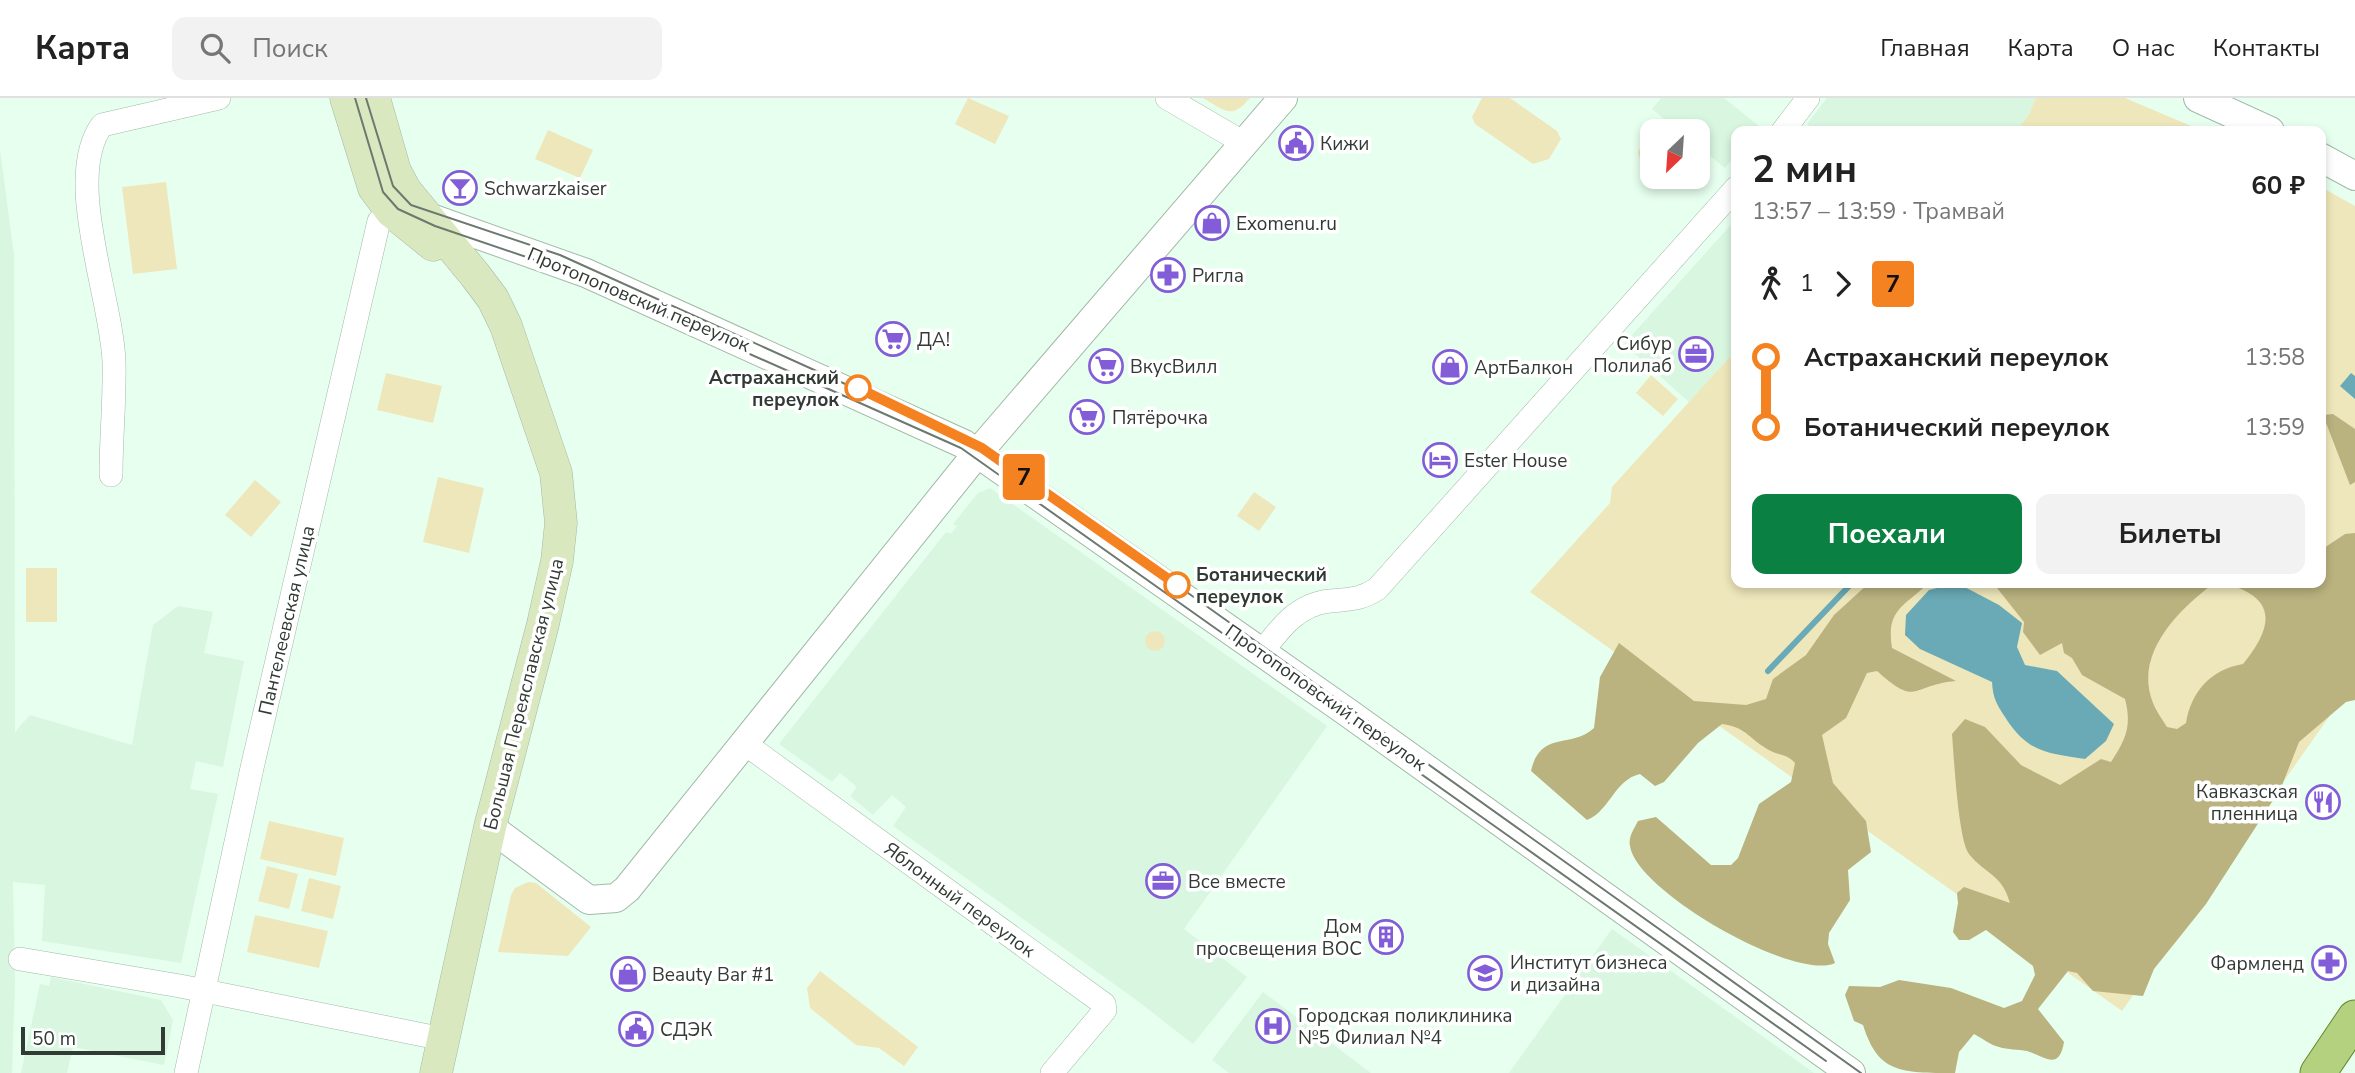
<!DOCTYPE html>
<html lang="ru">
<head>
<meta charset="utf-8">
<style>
	:root { --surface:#fff; --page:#f2f2f2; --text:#222; --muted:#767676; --line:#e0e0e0; --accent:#0b8043 }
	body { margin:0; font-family:"Nunito Sans",sans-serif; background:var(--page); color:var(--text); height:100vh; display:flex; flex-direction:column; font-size:26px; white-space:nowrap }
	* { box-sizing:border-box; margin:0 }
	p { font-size:23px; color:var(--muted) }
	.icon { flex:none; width:38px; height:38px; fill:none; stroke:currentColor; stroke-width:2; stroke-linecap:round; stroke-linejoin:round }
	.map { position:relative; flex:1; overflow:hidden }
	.side { position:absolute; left:1731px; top:28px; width:595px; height:462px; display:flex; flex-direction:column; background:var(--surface); border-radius:14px; box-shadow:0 4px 10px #0003 }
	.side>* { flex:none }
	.badge { padding:0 14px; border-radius:5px; font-size:24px; line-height:46px }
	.needle { width:46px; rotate:205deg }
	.tools { position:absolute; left:1640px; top:21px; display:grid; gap:14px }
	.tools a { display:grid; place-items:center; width:70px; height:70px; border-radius:14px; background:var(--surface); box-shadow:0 4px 10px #0003; font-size:35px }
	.scale { position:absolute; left:21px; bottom:18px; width:144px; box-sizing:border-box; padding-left:7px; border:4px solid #313a34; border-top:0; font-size:19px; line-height:24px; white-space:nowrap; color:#313a34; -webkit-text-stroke:5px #fff; paint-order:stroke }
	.map>.badge { position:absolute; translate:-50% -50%; box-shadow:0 0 0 4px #fff }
	.legs { display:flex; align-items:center; gap:10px; height:77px; padding:0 21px; font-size:23px }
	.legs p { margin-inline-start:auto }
	.overview { display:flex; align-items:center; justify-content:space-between; height:119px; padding:0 21px }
	h1 { font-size:38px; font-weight:700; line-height:52px }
	.primary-button { display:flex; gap:14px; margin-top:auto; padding:14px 21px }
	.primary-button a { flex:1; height:80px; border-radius:14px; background:var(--accent); color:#fff; font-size:28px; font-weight:700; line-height:80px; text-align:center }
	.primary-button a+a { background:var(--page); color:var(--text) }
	ul { padding:0 21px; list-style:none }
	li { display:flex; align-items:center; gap:24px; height:70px; font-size:26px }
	li i { display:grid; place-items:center; width:10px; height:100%; margin:0 9px; background:currentColor }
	li i::after { content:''; width:18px; height:18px; margin:-9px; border:5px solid; border-radius:50%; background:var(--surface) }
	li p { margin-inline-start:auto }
	li:first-child i { background:linear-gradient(#0000 50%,currentColor 0) }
	li:last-child i { background:linear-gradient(currentColor 50%,#0000 0) }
	header { display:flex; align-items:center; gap:42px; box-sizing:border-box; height:98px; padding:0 35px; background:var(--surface); border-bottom:2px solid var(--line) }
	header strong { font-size:33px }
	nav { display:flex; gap:38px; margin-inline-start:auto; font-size:24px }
	.search { width:490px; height:63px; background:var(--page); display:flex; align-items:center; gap:18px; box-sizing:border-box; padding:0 24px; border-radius:14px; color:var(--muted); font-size:26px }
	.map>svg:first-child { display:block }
	.built { fill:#d8f6e0 }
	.green { fill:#eee7bb }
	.forest { fill:#bab27f }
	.water { fill:#69aab6 }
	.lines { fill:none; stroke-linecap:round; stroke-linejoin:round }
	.stream { stroke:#69aab6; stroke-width:6 }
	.minor-casing { stroke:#a2b9a9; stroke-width:24 }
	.tertiary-casing { stroke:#a2b9a9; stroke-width:30 }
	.secondary-casing { stroke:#a2b9a9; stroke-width:33 }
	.primary-casing { stroke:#66882d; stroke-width:37 }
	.minor { stroke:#fff; stroke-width:23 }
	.tertiary { stroke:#fff; stroke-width:28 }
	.secondary { stroke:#dae8bf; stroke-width:32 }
	.primary { stroke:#b4d17f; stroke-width:35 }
	.tram { stroke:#6b796f; stroke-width:2 }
	.line-1-casing { stroke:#fff; stroke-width:16 }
	.line-1 { stroke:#f58220; stroke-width:10 }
	.stop-1-dot { fill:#fff; stroke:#f58220; stroke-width:3.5 }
	.labels { text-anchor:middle; stroke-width:7; stroke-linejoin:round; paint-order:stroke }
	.poi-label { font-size:19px; fill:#313a34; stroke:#fff; text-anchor:start }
	.street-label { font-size:19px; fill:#313a34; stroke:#fff }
	.stop-label { font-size:19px; font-weight:bold; fill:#313a34; stroke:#fff; text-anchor:end }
</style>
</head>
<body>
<header>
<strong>Карта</strong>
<div class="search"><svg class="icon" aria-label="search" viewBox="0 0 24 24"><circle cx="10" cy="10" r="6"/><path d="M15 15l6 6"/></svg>Поиск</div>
<nav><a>Главная</a><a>Карта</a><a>О нас</a><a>Контакты</a></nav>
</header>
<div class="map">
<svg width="2355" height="975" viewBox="0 0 2355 975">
	<rect width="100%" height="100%" fill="#e7ffee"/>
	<path class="built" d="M 1661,0 L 1724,0 L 1759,28 L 1755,33 L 1736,33 L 1736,57 L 1725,70 L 1698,48 L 1698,33 L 1679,33 L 1652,11 Z
		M 1827,0 L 2036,0 L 2028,18 L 2016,33 L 1811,33 L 1813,31 L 1807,26 Z
		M 0,52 L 14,157 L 15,634 L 30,617 L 132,647 L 153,527 L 178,508 L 213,514 L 204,555 L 244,563 L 223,669 L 196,663 L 190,691 L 218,696 L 181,865 L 42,843 L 45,787 L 13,784 L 15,882 L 12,975 L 0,975 Z
		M 1736,121 L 1736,252 L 1689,304 L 1624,246 Z
		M 990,390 L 1327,628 L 1184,831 L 1247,879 L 1193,946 L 1135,901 L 893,728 L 906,709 L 892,697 L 873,717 L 850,698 L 857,689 L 840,675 L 832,684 L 779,646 L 946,434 L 951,436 L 957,428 L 953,426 L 978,395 Z
		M 1612,831 L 1657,863 L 1814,975 L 1509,975 Z
		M 51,879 L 161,902 L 173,922 L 164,967 L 73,949 L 67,975 L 21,975 L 40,886 L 49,888 Z
		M 1263,894 L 1371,975 L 1229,975 L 1212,962 Z"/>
	<path class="green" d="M 968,0 L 1009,18 L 995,46 L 955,26 Z
		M 1203,0 L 1250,0 C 1231,22 1226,13 1203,0 Z
		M 1482,0 L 1510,0 L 1557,33 L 1561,41 L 1549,61 L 1533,66 L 1475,26 L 1472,19 Z
		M 2036,0 L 2125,0 L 2203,33 L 2016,33 L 2028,18 Z
		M 548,32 L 593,52 L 580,80 L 535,61 Z
		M 1652,42 L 1652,70 L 1641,65 L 1638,54 L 1644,44 Z
		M 166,84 L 177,171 L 133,176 L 122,89 Z
		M 2321,89 L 2355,108 L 2355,582 L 2122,913 L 1530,494 L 1610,405 L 1612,389 L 1736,252 L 1736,485 L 2320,485 Z
		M 386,275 L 442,288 L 433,325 L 377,312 Z
		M 1651,277 L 1678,301 L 1663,318 L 1636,295 Z
		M 438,379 L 484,390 L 469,455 L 423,444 Z
		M 255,382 L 281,404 L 251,439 L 225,417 Z
		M 1254,394 L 1276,409 L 1259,433 L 1237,418 Z
		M 26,470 L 57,470 L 57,524 L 26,524 Z
		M1145 543a10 10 0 1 1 20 0a10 10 0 1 1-20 0Z
		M 269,723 L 344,740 L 336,778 L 260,761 Z
		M 267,768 L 298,776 L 289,811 L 258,803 Z
		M 309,780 L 341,788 L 333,821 L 301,813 Z
		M 528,784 L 536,785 L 591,829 L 568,858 L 498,854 L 511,797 L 515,790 Z
		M 255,817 L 328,833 L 319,870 L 247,854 Z
		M 820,873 L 918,949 L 904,968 L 879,950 L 856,947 L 810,910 L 807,890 Z"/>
	<path class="forest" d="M 2333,316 L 2355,331 L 2355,384 L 2350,387 L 2323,317 Z
		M 2355,435 L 2355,602 L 2346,604 L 2299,644 L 2281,690 L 2206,806 L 2154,871 L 2143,898 L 2093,893 L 2077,875 L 2068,873 L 2038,911 L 2064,944 C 2059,974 2044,958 2027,953 C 2018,951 2008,952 1999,949 C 1990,947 1982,940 1974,936 L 1959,954 L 1955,975 C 1900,975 1878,975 1863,927 L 1854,923 L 1845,897 L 1849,888 L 1880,889 L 1899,882 L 1951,890 L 2004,910 L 2022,903 L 2035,877 L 2033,868 L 1986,832 L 1969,842 L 1959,842 L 1953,834 L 1958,805 L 1957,795 L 1964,789 L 2010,805 C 2002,776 1986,777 1969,756 C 1958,741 1954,659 1952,636 L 1965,621 L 1985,629 L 2021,667 L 2060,687 L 2101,661 L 2111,664 C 2126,641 2132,628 2125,601 L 2082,577 L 2072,560 L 2064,555 L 2062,545 L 2040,557 L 2023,534 L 2024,524 L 1993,485 L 2214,485 C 2180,511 2133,555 2153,605 C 2156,613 2162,621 2167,629 L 2177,631 L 2186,625 C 2191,594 2211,571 2243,566 C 2274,528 2278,499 2223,485 L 2320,485 L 2321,452 L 2345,436 Z
		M 1869,485 L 1929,485 C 1903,509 1886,512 1892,550 L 1956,583 C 1910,587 1918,610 1877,573 L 1867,575 L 1846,620 L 1822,637 L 1833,685 L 1866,723 L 1871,754 L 1848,772 L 1850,802 L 1829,835 L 1828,846 L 1835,865 C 1795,884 1636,793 1630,748 C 1628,739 1634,731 1638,723 L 1656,719 L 1711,767 L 1731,767 L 1738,760 L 1759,706 L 1791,684 L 1795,665 C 1787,656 1781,658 1771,653 C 1749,642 1749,630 1722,626 L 1698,645 L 1664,684 L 1655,688 L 1640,676 C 1614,682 1610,713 1587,722 L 1531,673 C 1540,632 1571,651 1594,630 L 1600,579 L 1619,545 L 1694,603 L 1746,607 L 1766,601 L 1773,581 L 1806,557 L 1834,517 Z"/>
	<path class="water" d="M 2351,275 L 2355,278 L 2355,301 L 2340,288 Z
		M 1957,485 L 1999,507 L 2022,525 L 2017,549 L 2025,567 L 2057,573 L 2114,626 L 2106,643 L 2085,661 C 2046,655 2027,654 2005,619 C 1996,605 1993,600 1992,584 L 1920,551 L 1905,537 L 1906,517 L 1929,492 Z"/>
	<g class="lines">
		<path class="stream" d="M 1768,573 L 1852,485"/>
		<g class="minor-casing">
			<path id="minor" d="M 1167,0 L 1244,45
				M 1783,33 L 1808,0
				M 111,377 C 111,339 115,301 114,264 C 112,200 63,80 102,27 L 219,0
				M 1262,554 C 1280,530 1298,506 1330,503 C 1349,501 1360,502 1377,491 L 1736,90
				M 744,645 L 1104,906 L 1105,912 L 1052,975
				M 20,861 L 180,888 L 443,941
				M 186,975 L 252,670 L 379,123 L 391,113 L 405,113"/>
		</g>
		<g class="tertiary-casing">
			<path id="tertiary" d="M 2198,0 L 2270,33
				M 2320,59 L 2355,78
				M 428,119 L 586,175 L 964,346 L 1347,614 L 1851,975
				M 490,729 L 589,802 L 616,800 L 627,791 L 975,358 L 1283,0"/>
		</g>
		<g class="secondary-casing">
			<path id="secondary" d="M 346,0 L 374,90 L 391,113 L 433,147
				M 374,0 L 395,73 L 405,92 L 475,177 L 493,201 L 506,228 L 556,375 L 561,425 L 557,463 L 543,526 L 490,729 L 436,975"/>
		</g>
		<g class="primary-casing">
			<path id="primary" d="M 2318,975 L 2355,920"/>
		</g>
		<use href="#minor" class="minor"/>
		<use href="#tertiary" class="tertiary"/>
		<use href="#secondary" class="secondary"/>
		<use href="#primary" class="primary"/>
		<path class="tram" d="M 355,0 L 383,94 L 398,111 L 435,128 L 550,167 L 961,350 L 1826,963
			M 366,0 L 393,88 L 411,107 L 560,157 L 967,341 L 1153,470 L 1861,975"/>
	</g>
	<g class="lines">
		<g class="line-1-casing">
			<path id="line-1" d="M 858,290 L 982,350 L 1177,487"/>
		</g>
		<use href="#line-1" class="line-1"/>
	</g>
	<defs>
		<g id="civic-ring" transform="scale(1.75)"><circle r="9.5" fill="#fff" stroke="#835dd8" stroke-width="1.5"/><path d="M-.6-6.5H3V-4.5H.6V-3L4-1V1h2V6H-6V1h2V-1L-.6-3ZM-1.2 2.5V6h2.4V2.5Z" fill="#835dd8"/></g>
		<g id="bar-ring" transform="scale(1.75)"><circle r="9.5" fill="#fff" stroke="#835dd8" stroke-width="1.5"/><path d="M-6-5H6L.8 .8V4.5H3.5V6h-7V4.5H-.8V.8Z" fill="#835dd8"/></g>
		<g id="shop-ring" transform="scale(1.75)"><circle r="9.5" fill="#fff" stroke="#835dd8" stroke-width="1.5"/><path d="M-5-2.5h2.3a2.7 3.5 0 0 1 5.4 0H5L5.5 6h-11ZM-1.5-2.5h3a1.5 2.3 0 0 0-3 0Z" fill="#835dd8"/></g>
		<g id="pharmacy-ring" transform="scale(1.75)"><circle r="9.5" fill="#fff" stroke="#835dd8" stroke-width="1.5"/><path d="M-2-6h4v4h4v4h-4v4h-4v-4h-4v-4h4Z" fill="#835dd8"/></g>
		<g id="supermarket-ring" transform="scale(1.75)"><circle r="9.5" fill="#fff" stroke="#835dd8" stroke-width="1.5"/><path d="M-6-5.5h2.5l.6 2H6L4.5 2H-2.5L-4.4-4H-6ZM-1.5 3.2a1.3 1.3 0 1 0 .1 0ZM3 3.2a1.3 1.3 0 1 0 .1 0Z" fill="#835dd8"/></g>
		<g id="office-ring" transform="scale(1.75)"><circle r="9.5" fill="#fff" stroke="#835dd8" stroke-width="1.5"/><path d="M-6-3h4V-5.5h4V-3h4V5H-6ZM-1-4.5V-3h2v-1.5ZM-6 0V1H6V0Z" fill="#835dd8"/></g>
		<g id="hotel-ring" transform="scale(1.75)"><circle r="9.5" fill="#fff" stroke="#835dd8" stroke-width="1.5"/><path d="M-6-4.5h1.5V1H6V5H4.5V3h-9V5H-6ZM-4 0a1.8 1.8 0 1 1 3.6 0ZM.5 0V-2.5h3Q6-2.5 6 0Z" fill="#835dd8"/></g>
		<g id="restaurant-ring" transform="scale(1.75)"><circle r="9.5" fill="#fff" stroke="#835dd8" stroke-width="1.5"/><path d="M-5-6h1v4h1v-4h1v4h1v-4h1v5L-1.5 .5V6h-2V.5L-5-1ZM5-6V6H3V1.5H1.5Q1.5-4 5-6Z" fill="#835dd8"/></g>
		<g id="building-ring" transform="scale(1.75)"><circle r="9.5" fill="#fff" stroke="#835dd8" stroke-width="1.5"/><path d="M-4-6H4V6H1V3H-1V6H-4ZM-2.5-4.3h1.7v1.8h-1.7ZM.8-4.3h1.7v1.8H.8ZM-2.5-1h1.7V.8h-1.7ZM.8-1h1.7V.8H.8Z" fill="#835dd8"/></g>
		<g id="university-ring" transform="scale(1.75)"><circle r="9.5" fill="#fff" stroke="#835dd8" stroke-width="1.5"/><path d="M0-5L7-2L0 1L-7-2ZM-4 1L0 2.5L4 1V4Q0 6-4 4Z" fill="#835dd8"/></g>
		<g id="hospital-ring" transform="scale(1.75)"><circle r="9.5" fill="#fff" stroke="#835dd8" stroke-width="1.5"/><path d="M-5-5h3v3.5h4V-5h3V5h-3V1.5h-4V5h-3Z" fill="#835dd8"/></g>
	</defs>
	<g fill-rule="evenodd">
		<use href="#civic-ring" x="1296" y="45"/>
		<use href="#bar-ring" x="460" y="90"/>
		<use href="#shop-ring" x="1212" y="125"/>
		<use href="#pharmacy-ring" x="1168" y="177"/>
		<use href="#supermarket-ring" x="893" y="241"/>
		<use href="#office-ring" x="1696" y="256"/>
		<use href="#supermarket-ring" x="1106" y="268"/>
		<use href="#shop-ring" x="1450" y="269"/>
		<use href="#supermarket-ring" x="1087" y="319"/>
		<use href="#hotel-ring" x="1440" y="362"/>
		<use href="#restaurant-ring" x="2323" y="704"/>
		<use href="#office-ring" x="1163" y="783"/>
		<use href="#building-ring" x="1386" y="839"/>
		<use href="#pharmacy-ring" x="2329" y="865"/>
		<use href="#university-ring" x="1485" y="875"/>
		<use href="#shop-ring" x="628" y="876"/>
		<use href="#hospital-ring" x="1273" y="928"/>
		<use href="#civic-ring" x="636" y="931"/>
	</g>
	<g class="stop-1-dot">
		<circle cx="858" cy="290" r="12"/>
		<circle cx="1177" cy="487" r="12"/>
	</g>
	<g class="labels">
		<g class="poi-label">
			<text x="1320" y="52">Кижи</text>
			<text x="484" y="97">Schwarzkaiser</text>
			<text x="1236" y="132">Exomenu.ru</text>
			<text x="1192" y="184">Ригла</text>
			<text x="917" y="248">ДА!</text>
			<text x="1672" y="252" text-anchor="end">Сибур<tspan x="1672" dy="22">Полилаб</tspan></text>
			<text x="1130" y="275">ВкусВилл</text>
			<text x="1474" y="276">АртБалкон</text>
			<text x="1112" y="326">Пятёрочка</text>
			<text x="1464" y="369">Ester House</text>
			<text x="2298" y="700" text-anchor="end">Кавказская<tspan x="2298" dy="22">пленница</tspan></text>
			<text x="1188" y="790">Все вместе</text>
			<text x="1362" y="835" text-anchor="end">Дом<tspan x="1362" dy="22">просвещения ВОС</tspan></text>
			<text x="1510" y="871">Институт бизнеса<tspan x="1510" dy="22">и дизайна</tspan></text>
			<text x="2304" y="872" text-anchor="end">Фармленд</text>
			<text x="652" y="883">Beauty Bar #1</text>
			<text x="1298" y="924">Городская поликлиника<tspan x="1298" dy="22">№5 Филиал №4</tspan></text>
			<text x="660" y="938">СДЭК</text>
		</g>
		<g class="street-label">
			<text transform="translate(639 201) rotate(23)" y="7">Протопоповский переулок</text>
			<text transform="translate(286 522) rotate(-77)" y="7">Пантелеевская улица</text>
			<text transform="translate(523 596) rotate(-76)" y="7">Большая Переяславская улица</text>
			<text transform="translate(1326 599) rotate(35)" y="7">Протопоповский переулок</text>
			<text transform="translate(960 801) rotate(36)" y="7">Яблонный переулок</text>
		</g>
		<g class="stop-label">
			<text x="839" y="286">Астраханский<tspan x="839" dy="22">переулок</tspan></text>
			<text x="1196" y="483" text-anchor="start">Ботанический<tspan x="1196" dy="22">переулок</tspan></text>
		</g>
	</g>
</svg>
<div class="tools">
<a><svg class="needle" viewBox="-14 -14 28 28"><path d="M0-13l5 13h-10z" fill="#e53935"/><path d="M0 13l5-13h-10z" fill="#767676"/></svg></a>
</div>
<div class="scale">50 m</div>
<b class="badge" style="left:1024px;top:379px;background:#f58220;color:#111">7</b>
<section class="side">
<div class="overview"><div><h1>2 мин</h1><p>13:57 – 13:59 · Трамвай</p></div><b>60 ₽</b></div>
<div class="legs"><svg class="icon" aria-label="walk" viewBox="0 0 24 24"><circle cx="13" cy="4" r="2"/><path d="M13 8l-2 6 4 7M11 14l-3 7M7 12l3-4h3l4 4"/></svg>1<svg class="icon" aria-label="forward" viewBox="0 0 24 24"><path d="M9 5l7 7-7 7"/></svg><b class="badge" style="background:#f58220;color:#111">7</b></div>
<ul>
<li><i style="color:#f58220"></i><b>Астраханский переулок</b><p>13:58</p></li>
<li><i style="color:#f58220"></i><b>Ботанический переулок</b><p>13:59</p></li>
</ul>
<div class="primary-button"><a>Поехали</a><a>Билеты</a></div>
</section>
</div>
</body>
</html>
